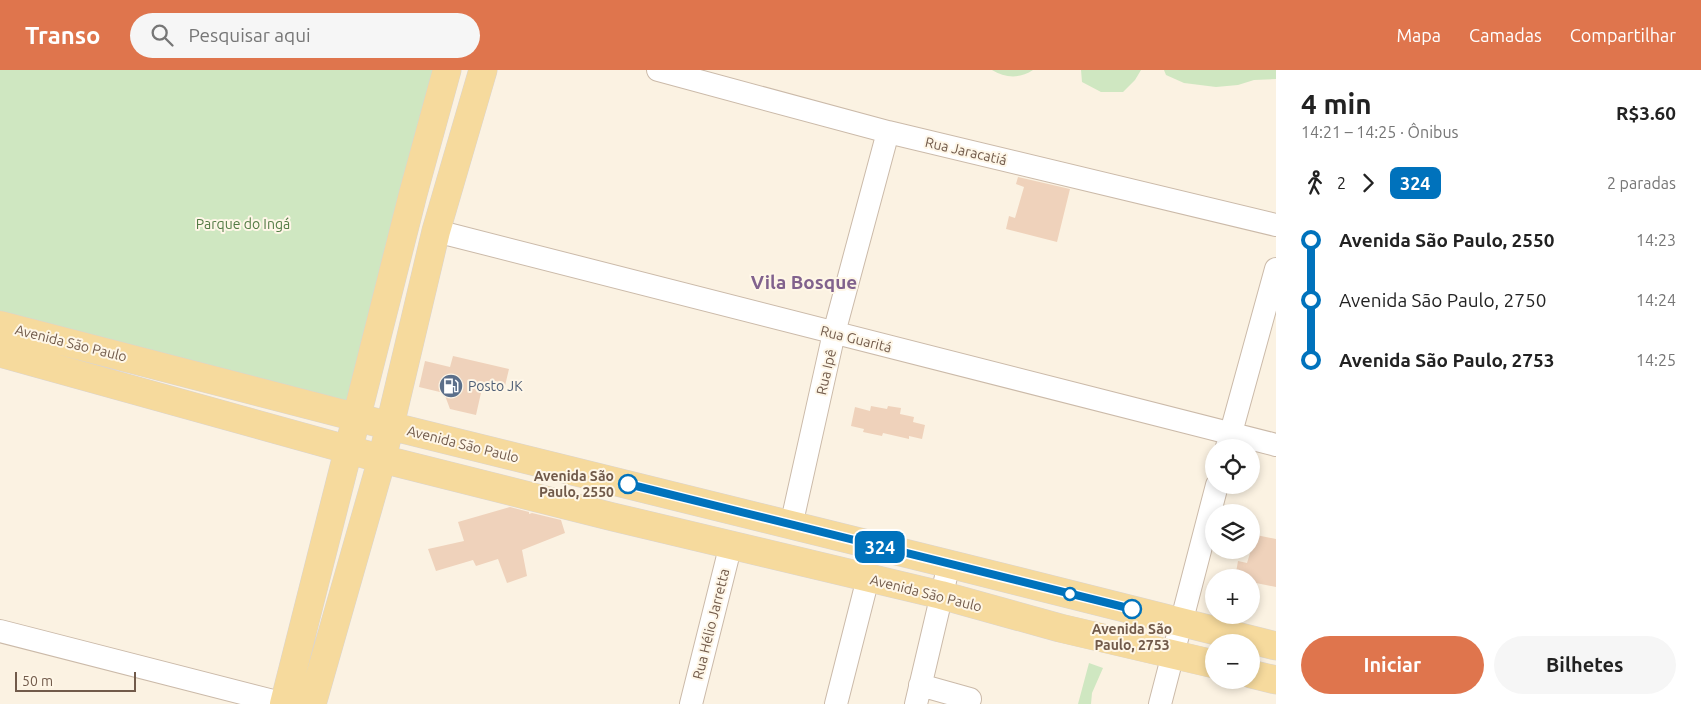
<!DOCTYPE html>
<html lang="pt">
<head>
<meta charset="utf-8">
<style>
	:root { --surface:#fff; --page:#f6f6f6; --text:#222; --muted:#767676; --accent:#df754d }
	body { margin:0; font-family:Ubuntu,sans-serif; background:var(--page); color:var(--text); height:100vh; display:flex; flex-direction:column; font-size:19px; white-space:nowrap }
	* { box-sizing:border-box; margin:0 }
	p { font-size:16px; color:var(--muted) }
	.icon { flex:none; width:28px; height:28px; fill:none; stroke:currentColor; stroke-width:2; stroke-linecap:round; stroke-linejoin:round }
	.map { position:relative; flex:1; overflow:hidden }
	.sheet { display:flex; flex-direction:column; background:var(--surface); width:425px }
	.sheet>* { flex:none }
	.badge { padding:0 10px; border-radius:8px; font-size:18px; line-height:32px }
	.fabs { position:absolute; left:1205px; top:369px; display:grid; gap:10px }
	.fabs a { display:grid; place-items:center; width:55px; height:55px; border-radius:50%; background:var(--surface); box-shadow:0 2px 8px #0003; font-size:25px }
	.scale { position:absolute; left:15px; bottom:12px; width:121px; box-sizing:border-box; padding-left:5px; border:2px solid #715a4a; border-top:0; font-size:14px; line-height:18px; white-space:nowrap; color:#715a4a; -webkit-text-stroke:4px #fef6e7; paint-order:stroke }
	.map>.badge { position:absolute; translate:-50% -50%; box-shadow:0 0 0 2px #fff }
	.legs { display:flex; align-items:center; gap:8px; height:55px; padding:0 25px; font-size:16px }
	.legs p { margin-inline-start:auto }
	.headline { display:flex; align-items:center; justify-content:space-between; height:85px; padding:0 25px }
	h1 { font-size:28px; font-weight:600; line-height:38px }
	.button { display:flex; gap:10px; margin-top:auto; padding:10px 25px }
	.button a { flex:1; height:58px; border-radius:30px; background:var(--accent); color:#fff; font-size:20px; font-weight:600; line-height:58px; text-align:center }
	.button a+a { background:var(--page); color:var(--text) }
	ul { padding:0 25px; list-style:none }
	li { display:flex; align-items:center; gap:18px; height:60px; font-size:19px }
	li i { display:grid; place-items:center; width:8px; height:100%; margin:0 6px; background:currentColor }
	li i::after { content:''; width:12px; height:12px; margin:-6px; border:4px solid; border-radius:50%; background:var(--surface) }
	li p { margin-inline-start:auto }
	li:first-child i { background:linear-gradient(#0000 50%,currentColor 0) }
	li:last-child i { background:linear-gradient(currentColor 50%,#0000 0) }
	header { display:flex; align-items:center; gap:30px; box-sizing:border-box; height:70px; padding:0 25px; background:var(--accent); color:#fff }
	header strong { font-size:24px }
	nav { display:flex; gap:28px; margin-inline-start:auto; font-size:18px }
	.search { width:350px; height:45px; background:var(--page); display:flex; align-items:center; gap:12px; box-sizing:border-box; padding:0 18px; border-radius:28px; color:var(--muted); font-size:19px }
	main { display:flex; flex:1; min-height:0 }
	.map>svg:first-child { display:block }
	.green { fill:#cfe7c1 }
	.building { fill:#efd2bb }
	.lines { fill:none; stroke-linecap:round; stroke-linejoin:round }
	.minor-casing { stroke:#cbbaa9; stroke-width:24 }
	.major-casing { stroke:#dad4d0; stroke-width:29 }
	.minor { stroke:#fff; stroke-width:22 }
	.major { stroke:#f6da9d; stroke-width:28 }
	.line-1-casing { stroke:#fff; stroke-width:11 }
	.line-1 { stroke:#0072bc; stroke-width:8 }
	.stop-1-dot { fill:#fff; stroke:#0072bc; stroke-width:2.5 }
	.labels { text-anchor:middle; stroke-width:4; stroke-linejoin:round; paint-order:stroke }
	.street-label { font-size:14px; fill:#715a4a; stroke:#fef6e7 }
	.park-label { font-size:14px; fill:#537b45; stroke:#fef6e7 }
	.service-label { font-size:14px; fill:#4e5e75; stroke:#fef6e7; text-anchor:start }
	.stop-label { font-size:14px; font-weight:bold; fill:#715a4a; stroke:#fef6e7; text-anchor:end }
	.district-label { font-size:19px; font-weight:bold; fill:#81628d; stroke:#fef6e7 }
</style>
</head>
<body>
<header>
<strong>Transo</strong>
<div class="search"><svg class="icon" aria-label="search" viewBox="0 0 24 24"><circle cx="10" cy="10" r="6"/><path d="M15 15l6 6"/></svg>Pesquisar aqui</div>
<nav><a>Mapa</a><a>Camadas</a><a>Compartilhar</a></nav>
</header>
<main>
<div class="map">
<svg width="1276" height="634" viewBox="0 0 1276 634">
	<rect width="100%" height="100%" fill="#fbf2e2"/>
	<path class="green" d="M 0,0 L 446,0 L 353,341 L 0,250 Z
		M 992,0 L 1033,0 C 1020,9 1005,8 992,0 Z
		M 1081,0 L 1141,0 L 1135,10 L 1123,22 L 1101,22 L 1082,12 Z
		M 1164,0 L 1276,0 L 1276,9 L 1254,10 L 1238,15 L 1216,17 L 1184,13 L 1166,5 Z
		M 1089,593 L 1103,598 L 1092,623 L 1091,634 L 1078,634 Z"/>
	<path class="building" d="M 1018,107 L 1070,119 L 1057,172 L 1006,159 L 1009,146 L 1015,148 L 1024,117 L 1016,114 Z
		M 453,286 L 509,299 L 504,320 L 483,314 L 476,345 L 450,339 L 444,323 L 419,317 L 425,291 L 450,297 Z
		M 871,336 L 887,339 L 888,336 L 901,338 L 900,344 L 914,347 L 913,352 L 925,355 L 922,369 L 909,366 L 909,369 L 883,363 L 882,366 L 863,362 L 864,359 L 851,356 L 855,337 L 870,341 Z
		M 510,437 L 529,442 L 529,444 L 532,443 L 561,450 L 565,463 L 522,480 L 527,506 L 507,513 L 498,489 L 476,496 L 473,490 L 436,501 L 428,479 L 464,471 L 458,452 Z
		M 1251,464 L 1276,469 L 1276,517 L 1251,512 L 1251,508 L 1235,508 L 1238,491 L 1247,493 L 1251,480 Z"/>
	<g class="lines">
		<g class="minor-casing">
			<path id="minor" d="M 658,0 L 888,62 L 1276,155
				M 436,161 L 1276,375
				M 1227,377 L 1276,199
				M 791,456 L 834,263 L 888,62
				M 0,561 L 285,634
				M 920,615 L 970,629
				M 691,634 L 731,474
				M 836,634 L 868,508
				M 916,634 L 949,494
				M 1160,634 L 1217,415"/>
		</g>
		<g class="major-casing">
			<path id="major" d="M 0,255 L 390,356 L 949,494 L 1276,576
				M 0,283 L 382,389 L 613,447 L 941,525 L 1060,558 L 1214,594
				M 1251,604 L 1276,610
				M 284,634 L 413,124 L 447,0
				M 312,634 L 382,389 L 436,161 L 483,0"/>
		</g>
		<use href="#minor" class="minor"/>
		<use href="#major" class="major"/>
	</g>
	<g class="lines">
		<g class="line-1-casing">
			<path id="line-1" d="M 628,414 L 1132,539"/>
		</g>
		<use href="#line-1" class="line-1"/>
	</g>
	<defs>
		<g id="fuel-disc" transform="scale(1.25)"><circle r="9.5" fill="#5c6f8a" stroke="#fef6e7"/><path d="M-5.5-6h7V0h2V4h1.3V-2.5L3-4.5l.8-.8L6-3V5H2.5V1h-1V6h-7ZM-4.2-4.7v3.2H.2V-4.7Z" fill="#fff"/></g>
	</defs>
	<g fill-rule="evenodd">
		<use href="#fuel-disc" x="451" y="316"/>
	</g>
	<g class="stop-1-dot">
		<circle cx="628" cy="414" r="9"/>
		<circle cx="1070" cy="524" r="6"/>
		<circle cx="1132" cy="539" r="9"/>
	</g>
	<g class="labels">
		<g class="street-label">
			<text transform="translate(966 81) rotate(13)" y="5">Rua Jaracatiá</text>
			<text transform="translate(856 269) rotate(14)" y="5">Rua Guaritá</text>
			<text transform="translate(71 273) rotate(14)" y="5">Avenida São Paulo</text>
			<text transform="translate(826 302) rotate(-77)" y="5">Rua Ipê</text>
			<text transform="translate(463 374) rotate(14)" y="5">Avenida São Paulo</text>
			<text transform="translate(926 523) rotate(14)" y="5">Avenida São Paulo</text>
			<text transform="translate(711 554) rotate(-76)" y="5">Rua Hélio Jarretta</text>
		</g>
		<g class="park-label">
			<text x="243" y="159">Parque do Ingá</text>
		</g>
		<g class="service-label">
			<text x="468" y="321">Posto JK</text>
		</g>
		<g class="stop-label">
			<text x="614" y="411">Avenida São<tspan x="614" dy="16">Paulo, 2550</tspan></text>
			<text x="1132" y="564" text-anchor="middle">Avenida São<tspan x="1132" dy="16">Paulo, 2753</tspan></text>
		</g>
		<g class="district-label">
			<text x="804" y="219">Vila Bosque</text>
		</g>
	</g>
</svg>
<div class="fabs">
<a><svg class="icon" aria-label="locate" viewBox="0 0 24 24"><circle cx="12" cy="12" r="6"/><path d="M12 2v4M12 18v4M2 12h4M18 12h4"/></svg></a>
<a><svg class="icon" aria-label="layers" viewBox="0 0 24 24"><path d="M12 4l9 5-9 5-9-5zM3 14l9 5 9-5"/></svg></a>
<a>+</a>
<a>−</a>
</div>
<div class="scale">50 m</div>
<b class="badge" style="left:880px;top:477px;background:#0072bc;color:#fff">324</b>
</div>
<section class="sheet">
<div class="headline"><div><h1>4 min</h1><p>14:21 – 14:25 · Ônibus</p></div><b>R$3.60</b></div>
<div class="legs"><svg class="icon" aria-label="walk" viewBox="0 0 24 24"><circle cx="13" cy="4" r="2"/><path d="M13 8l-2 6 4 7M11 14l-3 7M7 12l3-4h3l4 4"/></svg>2<svg class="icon" aria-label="forward" viewBox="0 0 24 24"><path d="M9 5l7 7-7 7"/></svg><b class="badge" style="background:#0072bc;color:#fff">324</b><p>2 paradas</p></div>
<ul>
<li><i style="color:#0072bc"></i><b>Avenida São Paulo, 2550</b><p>14:23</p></li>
<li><i style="color:#0072bc"></i><span>Avenida São Paulo, 2750</span><p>14:24</p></li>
<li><i style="color:#0072bc"></i><b>Avenida São Paulo, 2753</b><p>14:25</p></li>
</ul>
<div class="button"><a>Iniciar</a><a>Bilhetes</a></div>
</section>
</main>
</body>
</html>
